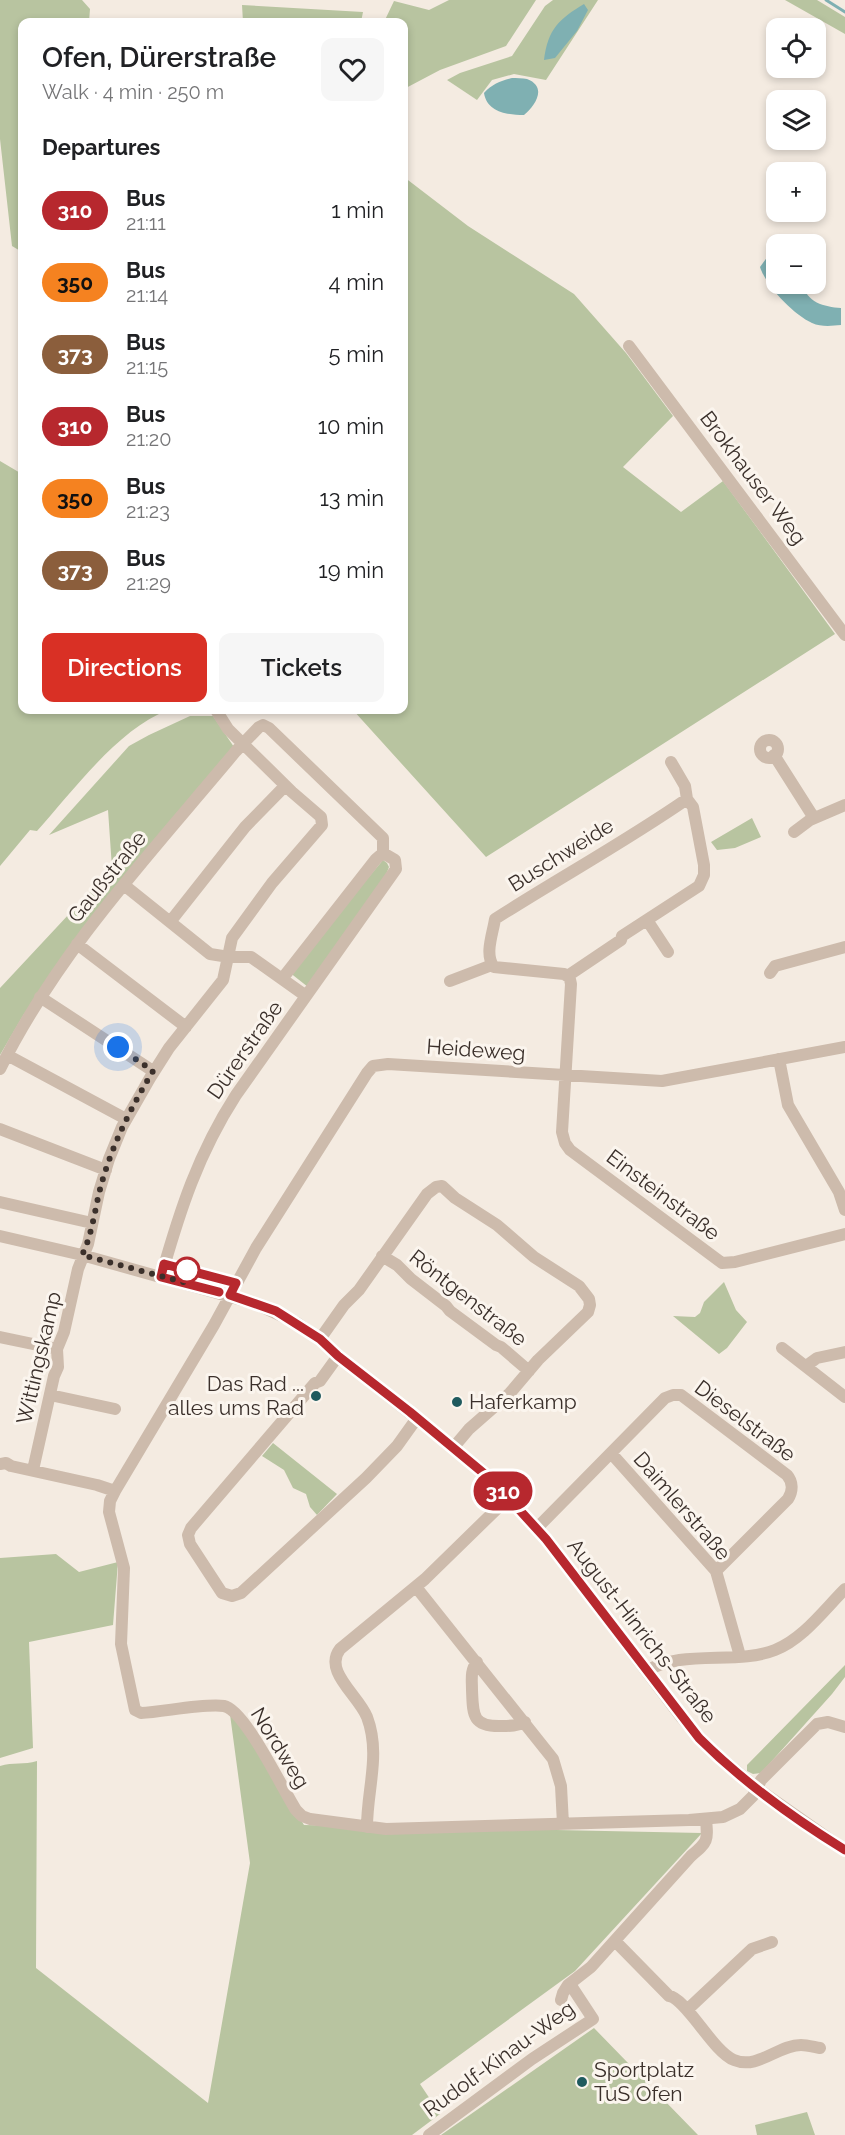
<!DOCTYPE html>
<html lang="en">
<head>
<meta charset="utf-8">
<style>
	:root { --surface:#fff; --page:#f6f6f6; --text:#202124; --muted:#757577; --accent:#d93025 }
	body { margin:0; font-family:Raleway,sans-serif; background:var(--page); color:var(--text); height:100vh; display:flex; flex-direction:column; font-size:22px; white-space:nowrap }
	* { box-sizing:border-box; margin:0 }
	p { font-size:20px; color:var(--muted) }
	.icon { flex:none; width:33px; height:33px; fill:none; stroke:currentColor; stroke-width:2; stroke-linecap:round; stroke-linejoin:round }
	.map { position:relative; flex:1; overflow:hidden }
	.panel { position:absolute; left:18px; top:18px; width:390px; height:696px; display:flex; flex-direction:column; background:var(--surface); border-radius:12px; box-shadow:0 3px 9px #0003 }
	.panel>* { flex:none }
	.badge { padding:0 12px; border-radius:20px; font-size:21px; line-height:39px }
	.controls { position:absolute; left:766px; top:18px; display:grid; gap:12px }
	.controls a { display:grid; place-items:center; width:60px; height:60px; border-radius:12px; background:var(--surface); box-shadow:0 3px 9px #0003; font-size:30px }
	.you { position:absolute; width:30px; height:30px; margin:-15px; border:4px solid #fff; border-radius:50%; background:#1a73e8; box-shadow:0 0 0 9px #1a73e833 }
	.map>.badge { position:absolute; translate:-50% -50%; box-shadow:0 0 0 3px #fff }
	h2 { padding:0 24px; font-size:22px; line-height:54px }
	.round { display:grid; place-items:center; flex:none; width:63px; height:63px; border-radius:12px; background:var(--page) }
	.head { display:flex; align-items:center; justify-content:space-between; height:102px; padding:0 24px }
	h1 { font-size:28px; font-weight:600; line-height:45px }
	.action { display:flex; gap:12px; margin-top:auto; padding:12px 24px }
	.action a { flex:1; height:69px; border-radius:12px; background:var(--accent); color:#fff; font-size:24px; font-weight:600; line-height:69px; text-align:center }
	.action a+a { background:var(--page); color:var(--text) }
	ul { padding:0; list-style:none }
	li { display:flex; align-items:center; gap:18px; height:72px; padding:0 24px }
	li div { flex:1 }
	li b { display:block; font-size:22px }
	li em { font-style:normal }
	li .badge { min-width:66px; font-weight:700; text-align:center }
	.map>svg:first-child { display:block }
	.green { fill:#b8c4a0 }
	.water { fill:#7fb0b2 }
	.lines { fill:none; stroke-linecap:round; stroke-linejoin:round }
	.stream { stroke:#7fb0b2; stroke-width:3 }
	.minor { stroke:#cdbbac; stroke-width:12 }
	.line-casing { stroke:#fff; stroke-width:14 }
	.line { stroke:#b7282e; stroke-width:9 }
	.walk { stroke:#3b302b; stroke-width:6; stroke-dasharray:0 10.8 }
	.stop-dot { fill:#fff; stroke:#b7282e; stroke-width:3 }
	.poi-dot { fill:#1f5a5e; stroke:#fbf5ee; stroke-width:2 }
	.labels { text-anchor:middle; stroke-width:6; stroke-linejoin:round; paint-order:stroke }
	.street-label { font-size:21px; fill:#3b302b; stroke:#fbf5ee }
	.poi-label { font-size:21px; fill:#3b302b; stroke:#fbf5ee; text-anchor:start }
</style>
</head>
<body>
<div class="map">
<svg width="845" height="2135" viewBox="0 0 845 2135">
	<rect width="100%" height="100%" fill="#f4ebe1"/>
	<path class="green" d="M 0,0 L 82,0 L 90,9 L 89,22 L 22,22 L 22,252 L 12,246 L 0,139 Z
		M 449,0 L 536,0 L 506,46 L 440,70 L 404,89 L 404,22 L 384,22 L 394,1 L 429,10 Z
		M 553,0 L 598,0 L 546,80 L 514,74 L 492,80 L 477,100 L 447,80 L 460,73 L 512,56 L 545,6 Z
		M 785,0 L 817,0 L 845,17 L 845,34 Z
		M 242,5 L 363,12 L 361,22 L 243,22 Z
		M 404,177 L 468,226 L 574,294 L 626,353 L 673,416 L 623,467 L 681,512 L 723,481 L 835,634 L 486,857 L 353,710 L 404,710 Z
		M 0,461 L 22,474 L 22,710 L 168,710 C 118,729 73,791 37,831 L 30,830 L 0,866 Z
		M 190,716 L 213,716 L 234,747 L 24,1014 L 0,1055 L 0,988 L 112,868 L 108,810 L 49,835 L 129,746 L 149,735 Z
		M 752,818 L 761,837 L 735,848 L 717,850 L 711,842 Z
		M 383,860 L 387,863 L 389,867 L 386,875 L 308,987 L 289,972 Z
		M 724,1282 L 736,1310 L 747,1322 L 727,1348 L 719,1354 L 673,1316 L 695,1317 L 700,1313 L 704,1302 Z
		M 273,1443 L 337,1494 L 317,1515 L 310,1507 L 306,1494 L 293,1488 L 284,1470 L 262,1456 Z
		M 56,1554 L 79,1572 L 118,1562 L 113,1625 L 29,1642 L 33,1748 L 0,1758 L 0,1558 Z
		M 845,1665 L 845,1677 L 832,1694 L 761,1773 L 753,1774 L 747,1771 L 747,1765 Z
		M 229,1707 L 304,1825 L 702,1833 L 575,1971 L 420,2084 L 440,2114 L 412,2135 L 0,2135 L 0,1766 C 13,1762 24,1765 37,1761 L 36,1968 L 208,2103 L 250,1863 Z
		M 594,2028 L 698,2135 L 441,2135 Z
		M 807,2112 L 815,2135 L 757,2135 L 755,2125 Z"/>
	<path class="water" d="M 584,4 L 588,10 L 577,31 L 555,58 L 544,60 C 548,29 559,19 584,4 Z
		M 512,78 C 516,78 523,78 527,79 C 548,87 535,106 524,115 C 507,115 487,112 484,93 C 492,84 501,81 512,78 Z
		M 777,248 L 777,284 L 803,284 C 806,302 824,307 841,308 L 841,325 C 831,326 821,327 812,323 C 794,315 766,286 760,267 L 771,252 Z"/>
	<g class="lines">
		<path class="stream" d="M 826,0 L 845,12"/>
		<path class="minor" d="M 629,346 L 845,635
			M760 749a9 9 0 1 1 18 0a9 9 0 1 1-18 0Z
			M 774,755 L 814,818
			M 671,762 L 685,786 L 687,799 L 693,807 L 704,865 L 704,875 L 699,886 L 622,936 L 621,940 L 569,975 L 571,984 L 562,1132 L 565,1143 L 570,1150 L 722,1263 L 735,1262 L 845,1234
			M 794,832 L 810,820 L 845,805
			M 124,885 L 210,954 L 229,957 L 251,957 L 306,996
			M 647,920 L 668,952
			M 170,922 L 245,827 L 285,786
			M 77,944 L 186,1027
			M 770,973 L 775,966 L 845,947
			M 569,977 L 564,974 L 494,967 C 484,955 493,933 495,919 C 559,878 625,842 687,799
			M 282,979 L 376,859 L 383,853
			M 450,981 L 492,965
			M 40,997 L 153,1071
			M 845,1047 L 662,1081 L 388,1064 L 373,1066 L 367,1073 L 256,1248 L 214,1325 L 115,1491 L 110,1501 L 109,1512 L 124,1568 L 121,1644 L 135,1710 L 141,1713 C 163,1712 204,1703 224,1706 C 245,1710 283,1790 296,1810 L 302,1816 L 310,1819 L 386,1829 L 689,1820 L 723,1817 L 740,1809 L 753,1796 L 761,1780 L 817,1724 L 828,1722 L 845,1727
			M 7,1055 L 126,1119
			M 779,1059 L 788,1105 L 839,1192 L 845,1210
			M 0,1069 C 59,950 152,852 236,751 L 259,727 L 263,725 L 269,728 L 383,838 L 383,853 L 395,860 L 396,869 L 236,1095 C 198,1154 180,1210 161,1277
			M 0,1129 L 106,1170
			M 0,1202 L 92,1223
			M 0,1236 L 82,1255 L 256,1304 L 297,1323 L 320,1339 L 338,1356 L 480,1469 L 509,1497 L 546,1539 L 682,1718 L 709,1748 L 758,1789 L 845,1850
			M 382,1256 L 397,1265 L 411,1279 L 446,1306 L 450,1311 L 496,1345 L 501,1347 L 529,1371
			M 0,1337 L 57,1349
			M 320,1339 L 344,1305 L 359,1290 L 427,1194 L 436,1187 L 442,1186 L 455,1198 L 497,1225 L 534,1257 L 579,1286 L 589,1299 L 590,1305 L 588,1312 L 538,1360 L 510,1393 L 469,1429 L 453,1448
			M 782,1348 L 845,1397
			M 338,1356 L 320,1381 L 315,1383 L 191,1528 L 188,1535 L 190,1544 L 222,1593 L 232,1596 L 241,1593 L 366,1478 L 397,1446 L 417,1418
			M 806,1366 L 817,1358 L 845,1352
			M 50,1395 L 115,1409
			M 611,1453 L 716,1571 L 740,1656
			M 0,1464 L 6,1463 L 11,1466 L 97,1485 L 115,1491
			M 33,1470 L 54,1376 L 58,1367 L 57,1349 L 64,1332 L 78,1269 L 88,1244 L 99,1192 L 109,1159 L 122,1127 L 150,1078 L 169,1048 L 223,980 L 232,938 L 272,883 L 322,825 L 321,817 L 292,792 L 228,729 L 216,710
			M 537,1528 L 665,1398 L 673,1395 L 681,1395 L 787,1475 C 793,1482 793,1491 788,1499 L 716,1571
			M 416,1587 L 553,1759 L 561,1786 L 563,1824
			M 477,1662 C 470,1671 472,1679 472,1690 C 473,1715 472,1727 502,1726 C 510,1726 517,1726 525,1722
			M 647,1671 C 681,1649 738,1665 775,1650 C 803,1639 824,1610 845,1589
			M 367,1827 C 367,1789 381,1754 367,1717 C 358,1695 323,1671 340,1649 L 425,1579 L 509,1497
			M 615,1941 L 669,1996 C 686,1998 713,2052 734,2060 C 758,2070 778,2045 801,2045 C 807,2045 814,2047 820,2048
			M 561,2000 L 563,1993 L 568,1985 L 591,1967 L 691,1856 C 708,1842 708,1841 706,1819
			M 687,2010 L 752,1949 L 772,1942
			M 429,2135 L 532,2059 L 593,2019 L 570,1984"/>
	</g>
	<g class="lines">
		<g class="line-casing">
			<path id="line" d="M 219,1292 L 161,1277 L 164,1264 L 236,1283 L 230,1295 L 276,1311 L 320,1339 L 338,1356 L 410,1412 L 493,1481 L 546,1539 L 699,1738 C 742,1781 793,1818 845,1850"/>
		</g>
		<use href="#line" class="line"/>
		<path class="walk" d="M 118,1047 L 153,1071 C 132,1106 113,1143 102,1182 C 95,1206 93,1233 82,1255 L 187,1283 L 187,1270"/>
	</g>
	<circle class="stop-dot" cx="187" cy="1270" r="12"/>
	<g class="poi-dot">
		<circle cx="316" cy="1396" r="6"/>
		<circle cx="457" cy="1402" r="6"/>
		<circle cx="582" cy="2082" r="6"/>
	</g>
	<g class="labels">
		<g class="street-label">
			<text transform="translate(753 478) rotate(53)" y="7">Brokhauser Weg</text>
			<text transform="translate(561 855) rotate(-32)" y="7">Buschweide</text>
			<text transform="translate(107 877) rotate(-51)" y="7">Gaußstraße</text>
			<text transform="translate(245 1050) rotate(-55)" y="7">Dürerstraße</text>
			<text transform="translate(476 1050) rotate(4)" y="7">Heideweg</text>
			<text transform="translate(663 1195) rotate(37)" y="7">Einsteinstraße</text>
			<text transform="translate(468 1298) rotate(38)" y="7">Röntgenstraße</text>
			<text transform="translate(39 1358) rotate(-77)" y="7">Wittingskamp</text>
			<text transform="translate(745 1421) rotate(37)" y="7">Dieselstraße</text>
			<text transform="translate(682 1506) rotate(49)" y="7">Daimlerstraße</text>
			<text transform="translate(642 1631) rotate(52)" y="7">August-Hinrichs-Straße</text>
			<text transform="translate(280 1748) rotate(58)" y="7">Nordweg</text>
			<text transform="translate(499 2059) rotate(-36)" y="7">Rudolf-Kinau-Weg</text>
		</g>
		<g class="poi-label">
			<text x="304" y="1391" text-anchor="end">Das Rad ...<tspan x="304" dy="24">alles ums Rad</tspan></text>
			<text x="469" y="1409">Haferkamp</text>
			<text x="594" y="2077">Sportplatz<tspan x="594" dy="24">TuS Ofen</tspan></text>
		</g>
	</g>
</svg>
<div class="controls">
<a><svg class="icon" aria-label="locate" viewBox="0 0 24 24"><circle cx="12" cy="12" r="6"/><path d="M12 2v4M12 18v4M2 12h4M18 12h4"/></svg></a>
<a><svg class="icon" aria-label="layers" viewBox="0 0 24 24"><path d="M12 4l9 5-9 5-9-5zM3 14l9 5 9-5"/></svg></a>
<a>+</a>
<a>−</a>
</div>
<div class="you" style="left:118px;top:1047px"></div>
<b class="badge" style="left:503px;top:1491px;background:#b7282e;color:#fff">310</b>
<section class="panel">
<div class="head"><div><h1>Ofen, Dürerstraße</h1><p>Walk · 4 min · 250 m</p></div><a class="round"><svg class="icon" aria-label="heart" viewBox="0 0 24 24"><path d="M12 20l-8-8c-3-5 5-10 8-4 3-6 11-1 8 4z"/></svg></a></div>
<h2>Departures</h2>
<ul>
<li><span class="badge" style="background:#b7282e;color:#fff">310</span><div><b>Bus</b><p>21:11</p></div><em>1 min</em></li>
<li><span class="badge" style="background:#f58220;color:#111">350</span><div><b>Bus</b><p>21:14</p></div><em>4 min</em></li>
<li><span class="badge" style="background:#8b5e3c;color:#fff">373</span><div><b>Bus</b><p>21:15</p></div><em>5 min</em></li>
<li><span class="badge" style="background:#b7282e;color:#fff">310</span><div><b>Bus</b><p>21:20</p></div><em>10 min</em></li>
<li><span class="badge" style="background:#f58220;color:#111">350</span><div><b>Bus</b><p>21:23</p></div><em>13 min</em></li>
<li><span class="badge" style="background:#8b5e3c;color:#fff">373</span><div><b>Bus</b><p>21:29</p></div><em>19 min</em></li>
</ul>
<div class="action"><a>Directions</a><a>Tickets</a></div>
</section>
</div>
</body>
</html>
